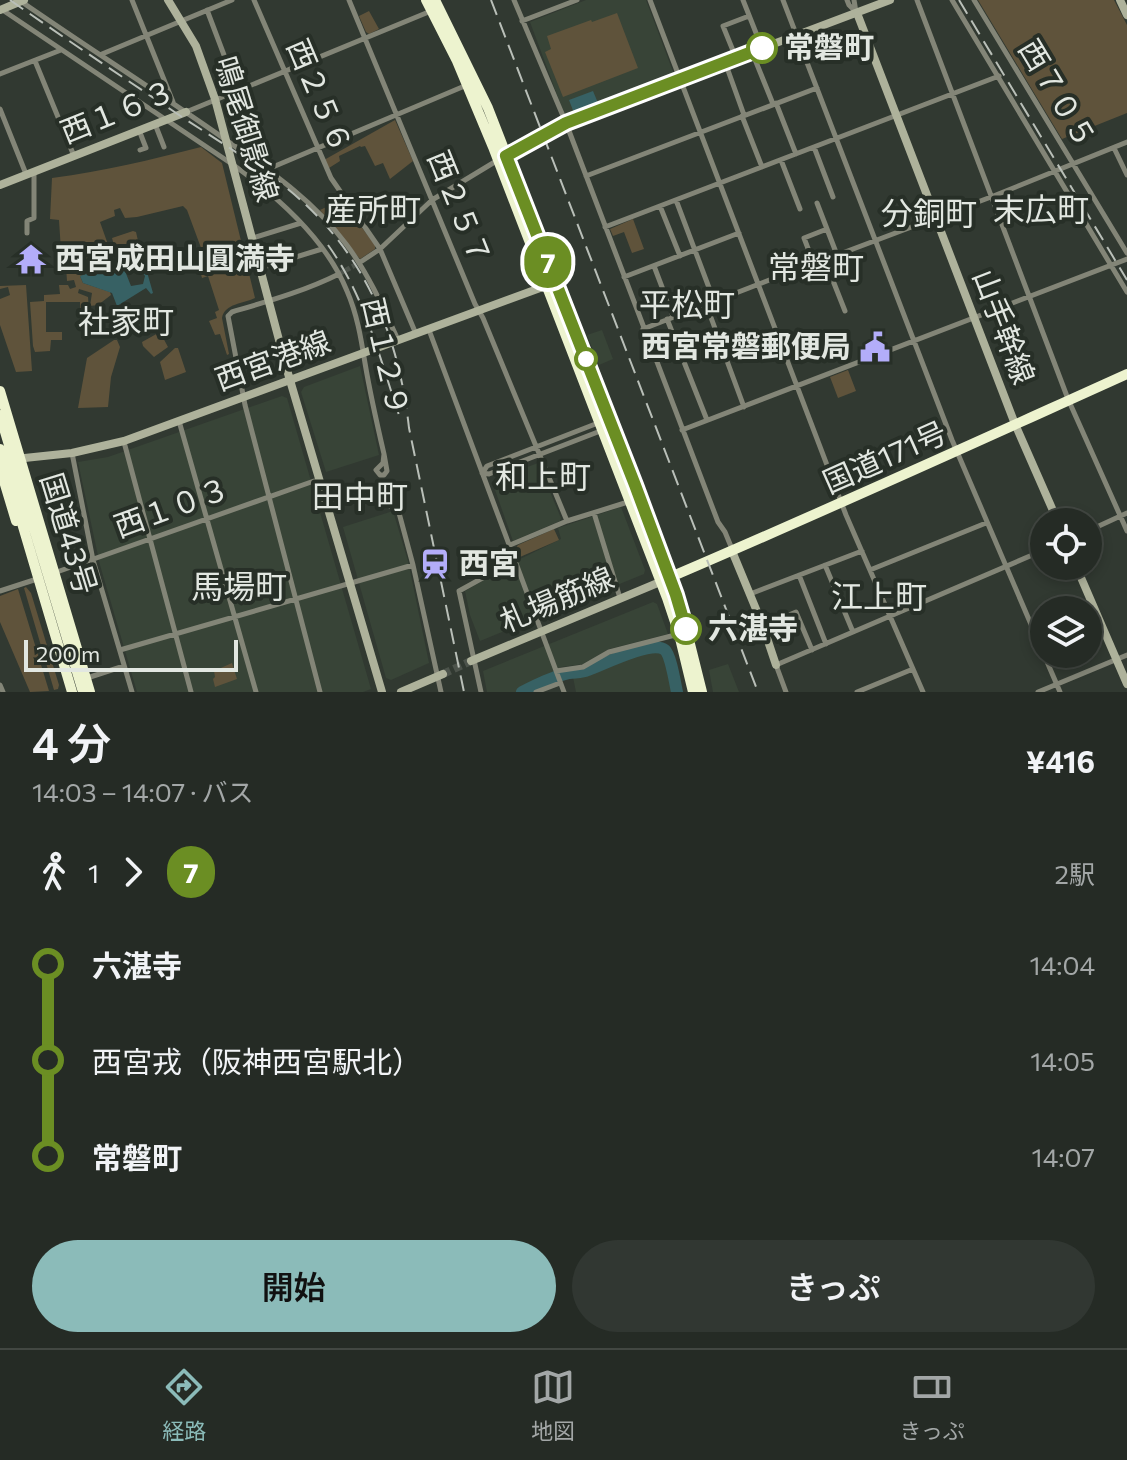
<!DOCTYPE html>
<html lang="ja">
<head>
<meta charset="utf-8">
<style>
	:root { --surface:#252b25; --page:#313732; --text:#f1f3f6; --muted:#a3a7a7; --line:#424742; --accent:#8bbbb9 }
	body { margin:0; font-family:Commissioner,"Noto Sans JP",sans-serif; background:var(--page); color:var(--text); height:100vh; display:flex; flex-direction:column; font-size:30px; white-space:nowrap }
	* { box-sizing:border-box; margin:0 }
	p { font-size:26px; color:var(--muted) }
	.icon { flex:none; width:44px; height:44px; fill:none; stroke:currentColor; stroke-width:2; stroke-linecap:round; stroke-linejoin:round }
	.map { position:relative; height:692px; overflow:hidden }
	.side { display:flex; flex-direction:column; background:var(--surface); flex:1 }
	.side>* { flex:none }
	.badge { padding:0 16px; border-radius:26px; font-size:28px; line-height:52px }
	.buttons { position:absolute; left:1030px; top:508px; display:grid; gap:16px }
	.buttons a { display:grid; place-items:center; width:72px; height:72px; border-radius:50%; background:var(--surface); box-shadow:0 4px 12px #0003,0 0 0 2px var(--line); font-size:40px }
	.scale { position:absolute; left:24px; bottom:20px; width:214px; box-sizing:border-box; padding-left:8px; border:4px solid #e2e7e1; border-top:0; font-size:22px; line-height:28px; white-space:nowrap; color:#e2e7e1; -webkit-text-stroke:6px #272f27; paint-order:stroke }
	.map>.badge { position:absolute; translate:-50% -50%; box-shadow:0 0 0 4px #fff }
	.legs { display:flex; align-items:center; gap:12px; height:88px; padding:0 32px; font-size:26px }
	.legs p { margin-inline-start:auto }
	.head { display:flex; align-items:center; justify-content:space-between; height:136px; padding:0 32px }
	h1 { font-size:44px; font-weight:600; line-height:60px }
	.cta { display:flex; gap:16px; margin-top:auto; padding:16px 32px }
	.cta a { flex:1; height:92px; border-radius:48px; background:var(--accent); color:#111; font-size:32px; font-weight:600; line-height:92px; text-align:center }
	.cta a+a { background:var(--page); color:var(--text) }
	ul { padding:0 32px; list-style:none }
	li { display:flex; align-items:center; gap:28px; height:96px; font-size:30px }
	li i { display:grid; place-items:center; width:12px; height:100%; margin:0 10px; background:currentColor }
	li i::after { content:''; width:20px; height:20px; margin:-10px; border:6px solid; border-radius:50%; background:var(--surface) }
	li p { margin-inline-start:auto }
	li:first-child i { background:linear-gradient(#0000 50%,currentColor 0) }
	li:last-child i { background:linear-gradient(currentColor 50%,#0000 0) }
	.dock { display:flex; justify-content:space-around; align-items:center; height:112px; border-top:2px solid var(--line); background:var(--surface); font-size:22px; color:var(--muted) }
	.dock a { display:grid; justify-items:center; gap:4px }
	.dock .on { color:var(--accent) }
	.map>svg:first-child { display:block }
	.built { fill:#384437 }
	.green { fill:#5f533b }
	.water { fill:#376164; fill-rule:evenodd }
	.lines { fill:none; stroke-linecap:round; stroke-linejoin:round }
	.river { stroke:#376164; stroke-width:12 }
	.street-tunnel { stroke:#4c534b; stroke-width:5; stroke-dasharray:5 2.5; stroke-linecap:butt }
	.secondary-tunnel { stroke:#4c534b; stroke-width:8; stroke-dasharray:8 4; stroke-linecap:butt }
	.street { stroke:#838577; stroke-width:5 }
	.secondary { stroke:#aeb29b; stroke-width:8 }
	.highway { stroke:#edf3cf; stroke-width:10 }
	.rail { stroke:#b9bfb8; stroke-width:2; stroke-dasharray:16 8; stroke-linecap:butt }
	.highway-bridge { stroke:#edf3cf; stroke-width:10 }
	.line-1-casing { stroke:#fff; stroke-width:18 }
	.line-1 { stroke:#6b8e23; stroke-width:12 }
	.stop-1-dot { fill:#fff; stroke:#6b8e23; stroke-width:4 }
	.labels { text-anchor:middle; stroke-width:8; stroke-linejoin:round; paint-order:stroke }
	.stop-label { font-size:30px; font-weight:bold; fill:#e2e7e1; stroke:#272f27; text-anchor:start }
	.street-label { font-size:30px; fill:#e2e7e1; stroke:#272f27 }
	.poi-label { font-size:30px; font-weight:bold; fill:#e2e7e1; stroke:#272f27; text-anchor:start }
	.neighbourhood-label { font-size:32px; fill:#e2e7e1; stroke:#272f27 }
</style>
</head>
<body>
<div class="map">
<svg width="1127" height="692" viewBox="0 0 1127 692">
	<rect width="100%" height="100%" fill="#313931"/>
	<path class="built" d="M 586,0 L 646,0 L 675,77 L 570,117 L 565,116 L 530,22 Z
		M 602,330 L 613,359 L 599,365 L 587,335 Z
		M 360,366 L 379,455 L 326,472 L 301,392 L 304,387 Z
		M 282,396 L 287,398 L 371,689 L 363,692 L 137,692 L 100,565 L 78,462 L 108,457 Z
		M 538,463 L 561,518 L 560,521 L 513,541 L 494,487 L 501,477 Z
		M 621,507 L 645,570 L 644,574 L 480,641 L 470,615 L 465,591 L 518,560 L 561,539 L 558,528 Z
		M 393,511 L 408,561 L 429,663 L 391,680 L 386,678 L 343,527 Z
		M 653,602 L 657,604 L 668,634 L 609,649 L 583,664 L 561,667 L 551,675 L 516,692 L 487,692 L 483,671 Z
		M 656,651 L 661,651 L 664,656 L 673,692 L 576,692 L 573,677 L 587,675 L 609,664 Z
		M 728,664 L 739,692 L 713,692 L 709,670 Z"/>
	<path class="green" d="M 978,0 L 1114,0 L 1127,25 L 1127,113 L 1062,139 Z
		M 369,11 L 379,29 L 369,34 L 366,32 L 359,16 Z
		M 617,13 L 638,68 L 563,97 L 545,52 L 551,49 L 547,36 L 591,20 L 592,22 Z
		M 395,120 L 413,161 L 390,179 L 383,163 L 375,166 L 365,146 L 361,147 L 360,146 L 339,156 L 340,161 L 329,168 L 324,160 Z
		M 201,147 L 222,163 L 255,298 C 243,304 225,303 222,318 L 229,354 L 227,355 L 220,334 L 215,335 L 209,321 L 217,318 L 215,312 L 219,310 L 208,276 L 202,278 L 199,267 L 207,264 L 187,210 L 183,206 L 137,217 L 125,218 L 120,208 L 114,210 L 115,216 L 100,222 L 111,253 L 86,261 L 75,267 L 78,274 L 100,265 L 102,267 L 114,263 L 113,266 L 80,276 L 83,283 L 110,292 L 111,295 L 98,305 L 90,306 L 92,293 L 79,289 L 78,293 L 88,297 L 90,322 L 86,323 L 81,320 L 80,302 L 46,302 L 46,332 L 62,332 L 62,340 L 51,340 L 50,351 L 35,352 L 33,346 L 30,302 L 44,301 L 44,295 L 60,294 L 59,285 L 68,285 L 70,289 L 76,287 L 74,280 L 67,281 L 66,267 L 62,266 L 59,220 L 50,219 L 52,178 C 105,171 150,160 201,147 Z
		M 341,200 L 375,245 L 375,249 L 360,259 L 320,210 Z
		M 633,219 L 644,249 L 632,253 L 624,232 L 613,236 L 610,229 Z
		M 133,231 L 136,232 L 139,245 L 116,253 L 112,238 Z
		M 26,285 L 32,371 L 16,372 L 0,325 L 0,299 L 10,295 L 8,287 L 0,289 L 0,286 Z
		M 160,332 L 168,347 L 154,357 L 143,346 L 142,342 Z
		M 114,340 L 117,340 L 120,347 L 111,377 L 108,407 L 78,408 L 87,358 Z
		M 175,348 L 178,348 L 186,372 L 165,380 L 160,362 Z
		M 848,370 L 856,391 L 838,398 L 830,377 Z
		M 554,529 L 559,540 L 520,557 L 516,548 L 518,545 Z
		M 26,587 L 31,593 L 59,685 L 58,689 L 54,690 L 24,588 Z
		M 18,589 L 49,691 L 30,692 L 0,622 L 0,596 Z
		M 232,663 L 237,679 L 215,687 L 213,679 L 215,677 L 214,671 Z"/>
	<path class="water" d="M 593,91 L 598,103 L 574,113 L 569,100 Z
		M 143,258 L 153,293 L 151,294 L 146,288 L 117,306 L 112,293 L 83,283 L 80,276 L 118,263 ZM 127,269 L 140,269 L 145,276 L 143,284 L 131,286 L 125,271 Z"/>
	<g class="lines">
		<path class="river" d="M 522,692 C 538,684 552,677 569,673 C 576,672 582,673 588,670 C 603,665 652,639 665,650 C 671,656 675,683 677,692"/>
		<path class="street-tunnel" d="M 339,274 L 359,263"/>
		<path class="secondary-tunnel" d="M 443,674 L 471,661"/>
		<path class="street" d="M 19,0 C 88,48 158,92 226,140 C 270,171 313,200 346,244 C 368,273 383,307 398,340
			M 132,0 L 173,102
			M 254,0 L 331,178 L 380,249 L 416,334
			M 349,0 L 475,304 L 483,318 L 567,521
			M 514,0 L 566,123 L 718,522 L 725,532 L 732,549
			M 650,0 L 846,515 L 923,692
			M 743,0 L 762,48
			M 783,0 L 952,440 L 1060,692
			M 847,0 L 849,5 L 856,12
			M 854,0 L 856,12
			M 917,0 L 1068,399 L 1127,531
			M 952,0 L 1127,292
			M 974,0 L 1127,253
			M 1,9 L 232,164 C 277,196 326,239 347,291 C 357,314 361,338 365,363 C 370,393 377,424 384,454
			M 207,10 L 224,55
			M 522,21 L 577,0
			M 752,52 L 773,104
			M 102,54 L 232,0
			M 736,58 L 723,26 L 749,16
			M 35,61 L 74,156
			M 725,62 L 744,115
			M 0,74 L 61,50
			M 776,103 L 796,154
			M 0,109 L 26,174
			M 186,112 L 431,11
			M 742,116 L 762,167
			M 155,124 L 164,147
			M 139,130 L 146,148 L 140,150
			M 814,147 L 833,197
			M 1114,148 L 1127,175
			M 781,160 L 800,209
			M 268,169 L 467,85
			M 586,176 L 817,88
			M 676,200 L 714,301
			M 817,203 L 837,255
			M 660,206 L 680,256
			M 605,227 L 999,76
			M 27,233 L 27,221 L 34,218 L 34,172
			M 253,238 L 301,223
			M 359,263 L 380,249 L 432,200 L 498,160
			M 826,263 L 845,311
			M 814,264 L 804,238 L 827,229
			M 654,266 L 673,316
			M 260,268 L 322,249
			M 624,277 L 739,233
			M 706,304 L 744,407
			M 667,319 L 707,420
			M 643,329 L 790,272 L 820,262 L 826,263 L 830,258 L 837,255 L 991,197 L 1127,142
			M 429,330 L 564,692
			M 179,421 L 256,692
			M 682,430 L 1127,259
			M 124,442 L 191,692
			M 72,453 L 93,560 L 132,692
			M 384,454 L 387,471 L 384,475 L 380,475 L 376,470 L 383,463 Z
			M 483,472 L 487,466 L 598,423
			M 482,473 L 489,474 L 603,430
			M 397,509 L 385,504 L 384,500 L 385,496 L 391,495 L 395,498 L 413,565 L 441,692
			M 594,513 L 620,598
			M 1088,531 L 1127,513
			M 510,545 L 567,521 L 628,502
			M 825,565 L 853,632
			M 870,570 L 986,523
			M 54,573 L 314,481
			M 799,575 L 826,644
			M 0,591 L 37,579
			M 750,594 L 862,551
			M 763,626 L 796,612 L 812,650
			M 120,650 L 413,565
			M 556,671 L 583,667 L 609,652 L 679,634
			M 87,678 L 124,666
			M 0,685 L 3,692
			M 320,692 L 245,405 L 228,316 L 232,312 C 269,301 305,291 339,274
			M 481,692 L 459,591 L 515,560
			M 536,692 L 560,683
			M 786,692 L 776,665 L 1044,550
			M 857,692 L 913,669
			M 1038,692 L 1127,655"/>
		<path class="secondary" d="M 168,0 L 196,46 L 215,99 L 287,370 L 382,692
			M 1120,0 L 1127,15
			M 0,10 L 24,0
			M 857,13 L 1015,424 L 1058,522
			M 502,158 L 554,129 L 580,117 L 890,0
			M 0,185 L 186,112
			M 15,459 L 72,453 L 124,441 L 551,284
			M 732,551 L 763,626 L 776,665
			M 1076,566 L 1127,684
			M 471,661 L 660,582
			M 401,692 L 443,674"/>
		<path class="highway" d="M 426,0 L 457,61 L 493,147 L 667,598 L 679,634 L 693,692
			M 435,0 L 488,108 L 635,485 L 676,595 L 687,632 L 702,692
			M 0,391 L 90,692
			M 0,468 L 16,521
			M 666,579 C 821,513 974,443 1127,374"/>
		<path class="rail" d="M 10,0 C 67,40 124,78 182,117 C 214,138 248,159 279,182 C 360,244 398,328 409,428 L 464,692
			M 491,0 L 758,692
			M 959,0 L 1127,280
			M 328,245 C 366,298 380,360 401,421"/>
		<path class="highway-bridge" d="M 0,415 L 83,692
			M 0,449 L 72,692"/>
	</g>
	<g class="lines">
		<g class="line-1-casing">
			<path id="line-1" d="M 686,629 L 676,595 L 635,485 L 506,156 L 566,123 L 762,48"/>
		</g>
		<use href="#line-1" class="line-1"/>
	</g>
	<defs>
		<g id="temple-bare" transform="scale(2.4)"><path d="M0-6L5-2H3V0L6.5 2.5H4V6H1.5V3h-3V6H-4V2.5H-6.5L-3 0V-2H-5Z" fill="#b3adf9" stroke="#272f27" stroke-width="2.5" paint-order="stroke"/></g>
		<g id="civic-bare" transform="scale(2.4)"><path d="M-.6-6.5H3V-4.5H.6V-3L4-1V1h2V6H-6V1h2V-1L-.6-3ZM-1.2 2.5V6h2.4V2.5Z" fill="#b3adf9" stroke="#272f27" stroke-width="2.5" paint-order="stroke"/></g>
		<g id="station-bare" transform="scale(2.4)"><path d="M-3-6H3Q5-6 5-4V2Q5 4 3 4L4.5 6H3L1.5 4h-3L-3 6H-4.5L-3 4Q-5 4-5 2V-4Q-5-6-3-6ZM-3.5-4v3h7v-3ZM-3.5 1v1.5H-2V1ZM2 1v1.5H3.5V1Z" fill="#b3adf9" stroke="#272f27" stroke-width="2.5" paint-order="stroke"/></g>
	</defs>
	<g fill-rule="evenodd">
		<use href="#temple-bare" x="31" y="259"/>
		<use href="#civic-bare" x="875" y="347"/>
		<use href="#station-bare" x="435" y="564"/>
	</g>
	<g class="stop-1-dot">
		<circle cx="762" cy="48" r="14"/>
		<circle cx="586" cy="359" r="10"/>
		<circle cx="686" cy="629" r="14"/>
	</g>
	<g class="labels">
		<g class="stop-label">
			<text x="784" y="58">常磐町</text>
			<text x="708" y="639">六湛寺</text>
		</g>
		<g class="street-label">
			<text transform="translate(1057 94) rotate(59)" y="10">西７０５</text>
			<text transform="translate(319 96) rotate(67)" y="10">西２５６</text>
			<text transform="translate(118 112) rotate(-22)" y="10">西１６３</text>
			<text transform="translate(246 129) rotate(73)" y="10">鳴尾御影線</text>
			<text transform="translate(459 208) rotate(68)" y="10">西２５７</text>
			<text transform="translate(1003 327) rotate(69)" y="10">山手幹線</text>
			<text transform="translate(385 357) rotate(77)" y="10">西１２９</text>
			<text transform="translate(273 361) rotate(-20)" y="10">西宮港線</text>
			<text transform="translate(885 458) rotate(-24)" y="10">国道171号</text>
			<text transform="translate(172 508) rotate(-20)" y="10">西１０３</text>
			<text transform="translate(68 534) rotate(73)" y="10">国道43号</text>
			<text transform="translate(557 600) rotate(-23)" y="10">札場筋線</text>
		</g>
		<g class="poi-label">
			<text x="55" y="269">西宮成田山圓満寺</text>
			<text x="851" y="357" text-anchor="end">西宮常磐郵便局</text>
			<text x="459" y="574">西宮</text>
		</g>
		<g class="neighbourhood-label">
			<text x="373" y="221">産所町</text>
			<text x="1041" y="221">末広町</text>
			<text x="929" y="225">分銅町</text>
			<text x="816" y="279">常磐町</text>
			<text x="687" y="316">平松町</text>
			<text x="126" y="333">社家町</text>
			<text x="543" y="488">和上町</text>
			<text x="360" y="508">田中町</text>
			<text x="239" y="598">馬場町</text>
			<text x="879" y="608">江上町</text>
		</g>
	</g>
</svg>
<div class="buttons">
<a><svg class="icon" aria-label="locate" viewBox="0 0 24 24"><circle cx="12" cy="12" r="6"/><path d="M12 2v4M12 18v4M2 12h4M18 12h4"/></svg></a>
<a><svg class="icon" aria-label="layers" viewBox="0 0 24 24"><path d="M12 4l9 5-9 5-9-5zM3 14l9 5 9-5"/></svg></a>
</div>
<div class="scale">200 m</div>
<b class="badge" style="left:548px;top:262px;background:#6b8e23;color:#fff">7</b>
</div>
<section class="side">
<div class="head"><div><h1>4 分</h1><p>14:03 – 14:07 · バス</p></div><b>¥416</b></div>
<div class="legs"><svg class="icon" aria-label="walk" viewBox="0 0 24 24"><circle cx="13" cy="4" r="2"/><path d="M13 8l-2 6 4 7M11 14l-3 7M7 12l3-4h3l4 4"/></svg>1<svg class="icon" aria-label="forward" viewBox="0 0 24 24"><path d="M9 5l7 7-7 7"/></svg><b class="badge" style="background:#6b8e23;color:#fff">7</b><p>2駅</p></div>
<ul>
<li><i style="color:#6b8e23"></i><b>六湛寺</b><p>14:04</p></li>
<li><i style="color:#6b8e23"></i><span>西宮戎（阪神西宮駅北）</span><p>14:05</p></li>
<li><i style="color:#6b8e23"></i><b>常磐町</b><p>14:07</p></li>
</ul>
<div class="cta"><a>開始</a><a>きっぷ</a></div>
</section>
<nav class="dock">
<a class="on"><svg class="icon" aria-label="directions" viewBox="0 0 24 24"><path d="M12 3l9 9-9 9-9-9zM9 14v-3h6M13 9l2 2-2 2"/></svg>経路</a>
<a><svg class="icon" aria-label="map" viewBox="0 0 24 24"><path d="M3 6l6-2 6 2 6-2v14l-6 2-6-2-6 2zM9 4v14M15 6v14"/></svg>地図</a>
<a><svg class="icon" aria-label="tickets" viewBox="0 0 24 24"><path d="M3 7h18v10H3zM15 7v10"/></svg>きっぷ</a>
</nav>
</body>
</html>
